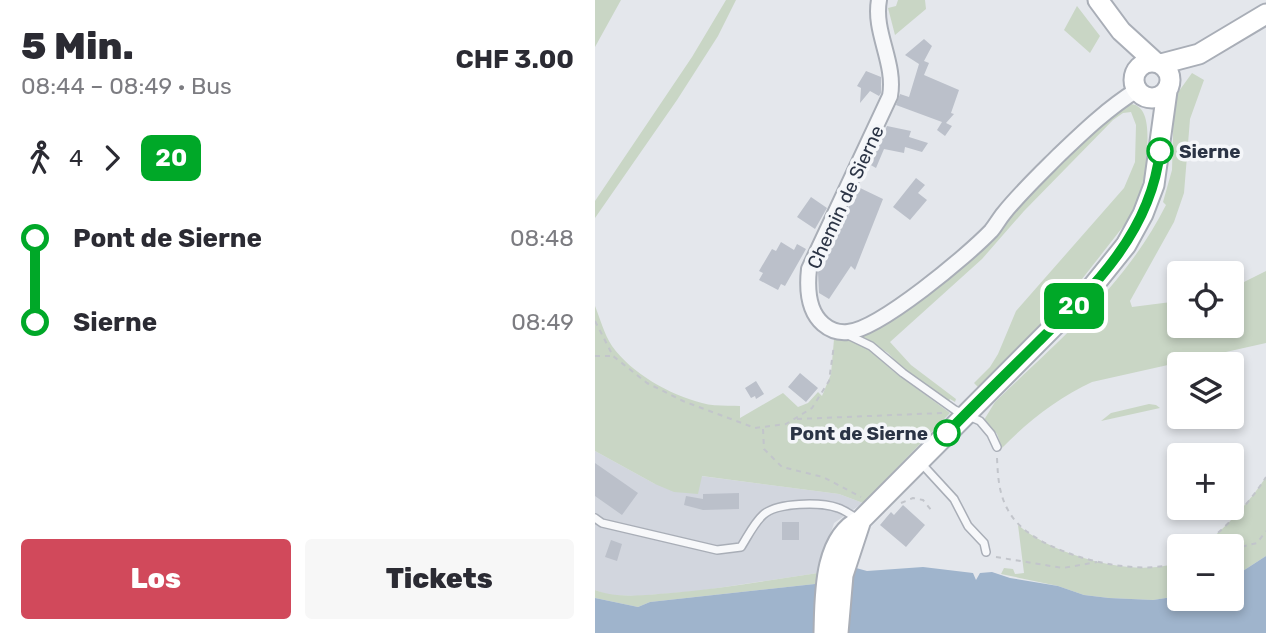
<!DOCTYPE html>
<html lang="de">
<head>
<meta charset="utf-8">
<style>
	:root { --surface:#fff; --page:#f7f7f7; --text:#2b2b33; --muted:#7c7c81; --accent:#d1495b }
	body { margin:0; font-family:Rubik,sans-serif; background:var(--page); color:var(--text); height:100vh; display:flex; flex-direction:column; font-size:26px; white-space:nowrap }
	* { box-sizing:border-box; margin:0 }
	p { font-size:23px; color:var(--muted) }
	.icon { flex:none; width:38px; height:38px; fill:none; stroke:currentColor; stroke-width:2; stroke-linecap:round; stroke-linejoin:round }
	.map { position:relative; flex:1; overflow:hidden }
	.details { display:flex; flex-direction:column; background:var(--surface); width:595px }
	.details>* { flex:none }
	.badge { padding:0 14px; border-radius:10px; font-size:24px; line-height:46px }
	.fabs { position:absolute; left:572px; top:261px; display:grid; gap:14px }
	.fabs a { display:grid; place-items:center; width:77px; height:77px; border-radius:7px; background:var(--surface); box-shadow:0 4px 10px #0003; font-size:35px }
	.map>.badge { position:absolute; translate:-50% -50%; box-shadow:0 0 0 4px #fff }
	.legs { display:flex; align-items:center; gap:10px; height:77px; padding:0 21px; font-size:23px }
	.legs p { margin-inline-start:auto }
	.headline { display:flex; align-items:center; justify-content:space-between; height:119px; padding:0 21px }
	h1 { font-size:38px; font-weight:800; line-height:52px }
	.button { display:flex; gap:14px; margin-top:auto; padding:14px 21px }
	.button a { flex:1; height:80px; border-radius:7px; background:var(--accent); color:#fff; font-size:28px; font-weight:800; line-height:80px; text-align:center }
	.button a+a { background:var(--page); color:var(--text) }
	ul { padding:0 21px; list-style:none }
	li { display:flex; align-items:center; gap:24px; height:84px; font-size:26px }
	li i { display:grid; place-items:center; width:10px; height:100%; margin:0 9px; background:currentColor }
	li i::after { content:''; width:18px; height:18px; margin:-9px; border:5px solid; border-radius:50%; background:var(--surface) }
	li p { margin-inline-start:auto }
	li:first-child i { background:linear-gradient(#0000 50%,currentColor 0) }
	li:last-child i { background:linear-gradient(currentColor 50%,#0000 0) }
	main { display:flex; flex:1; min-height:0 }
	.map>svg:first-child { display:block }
	.built { fill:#d2d6de }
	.green { fill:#c9d6c5 }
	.water { fill:#9fb4cc }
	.building { fill:#bbc0ca }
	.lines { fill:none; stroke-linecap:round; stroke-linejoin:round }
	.service-casing { stroke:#a9aeb7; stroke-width:10 }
	.minor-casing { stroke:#a9aeb7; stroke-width:18 }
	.secondary-casing { stroke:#a9aeb7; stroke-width:23 }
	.path { stroke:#c2c5cb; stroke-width:2; stroke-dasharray:5 5; stroke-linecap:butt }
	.service { stroke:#f7f8fa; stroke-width:7 }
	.minor { stroke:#f7f8fa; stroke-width:14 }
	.secondary { stroke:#fff; stroke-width:19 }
	.line-1-casing { stroke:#fff; stroke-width:16 }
	.line-1 { stroke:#00a828; stroke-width:10 }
	.stop-1-dot { fill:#fff; stroke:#00a828; stroke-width:3.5 }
	.labels { text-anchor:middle; stroke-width:7; stroke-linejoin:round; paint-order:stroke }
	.stop-label { font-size:19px; font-weight:bold; fill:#2b3445; stroke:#f4f6f9; text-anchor:start }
	.street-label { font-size:19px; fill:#2b3445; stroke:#f4f6f9 }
</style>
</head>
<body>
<main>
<section class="details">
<div class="headline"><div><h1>5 Min.</h1><p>08:44 – 08:49 · Bus</p></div><b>CHF 3.00</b></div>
<div class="legs"><svg class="icon" aria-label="walk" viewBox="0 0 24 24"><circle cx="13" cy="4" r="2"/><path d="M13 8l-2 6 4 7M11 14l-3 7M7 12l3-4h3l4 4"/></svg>4<svg class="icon" aria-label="forward" viewBox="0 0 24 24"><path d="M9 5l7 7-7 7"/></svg><b class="badge" style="background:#00a828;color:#fff">20</b></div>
<ul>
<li><i style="color:#00a828"></i><b>Pont de Sierne</b><p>08:48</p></li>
<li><i style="color:#00a828"></i><b>Sierne</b><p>08:49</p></li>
</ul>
<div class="button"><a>Los</a><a>Tickets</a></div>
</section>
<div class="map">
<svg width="671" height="633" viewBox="0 0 671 633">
	<rect width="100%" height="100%" fill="#e4e7ec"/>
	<path class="built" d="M 0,451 L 60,484 L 106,476 L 244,494 L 268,503 L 239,523 L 223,573 L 103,591 L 42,596 L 13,595 L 0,590 Z"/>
	<path class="green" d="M 0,0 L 26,0 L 0,47 Z
		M 131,0 L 141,0 L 123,36 L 82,100 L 0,218 L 0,201 L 97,57 Z
		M 303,0 L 330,0 L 331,9 L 300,35 L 293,8 L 301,6 Z
		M 482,6 L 505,36 L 495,53 L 469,30 Z
		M 597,73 L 609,80 L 595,119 L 589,193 L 579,222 L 535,301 L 537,307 L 584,301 L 584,326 L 637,326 L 637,288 L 671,271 L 671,343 L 497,382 C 464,397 432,422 407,448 L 402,434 L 389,420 L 400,402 C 463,341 531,285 571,205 L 568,202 L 577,170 L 579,98 Z
		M 536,104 C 558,106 552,146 551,163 L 553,164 L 543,198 L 534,219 L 480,288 L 384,388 L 379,383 L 395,367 L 403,354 L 421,311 L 529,188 L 540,162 L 541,125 L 536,112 L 528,113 L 518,120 L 429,211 L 387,259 L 295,342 L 316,365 L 361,399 L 360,402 L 355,399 L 354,401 L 308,369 L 293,353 L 263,334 L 290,321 L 430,197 L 480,145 Z
		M 0,306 C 5,318 9,334 17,346 C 36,373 75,395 107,403 C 119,407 133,405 145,406 L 145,418 L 188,393 L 203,407 L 213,403 L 223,392 L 227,396 L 236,374 L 239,339 L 254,340 L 273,349 L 298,371 L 355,413 L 268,503 L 244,494 L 107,476 L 103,494 L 79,492 L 60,484 L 0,451 Z
		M 554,404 L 561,405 L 565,408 L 506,421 L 516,413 Z
		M 671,477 L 671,556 L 637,578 L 637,546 L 608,546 C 633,525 653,504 671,477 Z
		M 423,525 C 458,555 540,579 584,562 L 584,596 L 558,600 L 514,598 L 489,595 L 463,586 L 406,574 L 409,568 L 418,569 L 420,574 L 429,573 Z
		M 223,573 L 220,584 L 55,602 L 43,607 L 0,598 L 0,590 C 24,599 50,595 76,593 C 125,589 174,580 223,573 Z"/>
	<path class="water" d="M 671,556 L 671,633 L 0,633 L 0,598 L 43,607 L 55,602 L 220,584 L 261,568 L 272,571 L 328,567 L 378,573 L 381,580 L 385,573 L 397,572 L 415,578 L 463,586 L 489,595 L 514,598 L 558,600 L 584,596 L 584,598 L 637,598 L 637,578 Z"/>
	<path class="building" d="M 329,39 L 337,46 L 329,61 L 334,63 L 329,75 L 364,90 L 356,113 L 359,114 L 351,123 L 357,126 L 350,136 L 342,130 L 347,122 L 301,105 L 305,94 L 314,97 L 324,64 L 310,55 Z
		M 271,71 L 286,77 L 286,93 L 284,96 L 275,91 L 265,103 L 266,88 L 262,86 Z
		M 292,126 L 316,131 L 314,137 L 333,143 L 327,152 L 310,147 L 309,153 L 289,149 L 281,168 L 274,164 Z
		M 321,178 L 330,185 L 323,193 L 332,200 L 315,220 L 298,207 Z
		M 263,187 L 288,199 L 260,270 L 256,266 L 234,299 L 224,293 L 223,272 Z
		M 216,197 L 232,208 L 220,229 L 202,217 Z
		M 186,242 L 199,250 L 202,244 L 211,249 L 190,286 L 186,284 L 183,290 L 164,280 L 168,273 L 164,271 L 177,249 L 181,251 Z
		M 205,373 L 223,388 L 211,402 L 193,387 Z
		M 161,381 L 169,394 L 161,399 L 160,396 L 156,398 L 150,388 Z
		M 0,463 L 43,493 L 27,515 L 0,496 Z
		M 144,493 L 144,509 L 108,510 L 89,505 L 91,496 L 108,499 L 108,494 Z
		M 308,505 L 330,525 L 311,547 L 285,525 L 296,512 L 299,515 Z
		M 187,522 L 204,522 L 204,540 L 187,540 Z
		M 16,540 L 27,544 L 22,561 L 10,557 Z"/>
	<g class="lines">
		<g class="service-casing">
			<path id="service" d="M 253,335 L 276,346 L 308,373 L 360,410 L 385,421 L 396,434 L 402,447
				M 325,462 L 359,499 L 373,526 L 389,543 L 391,552
				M 0,518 L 7,523 L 122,550 L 146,547 C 153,536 159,523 168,515 C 182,502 226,502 243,508 C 250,510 255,515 262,518"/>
		</g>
		<g class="minor-casing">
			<path id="minor" d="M 284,0 C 278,32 301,63 295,96 L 214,269 C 212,287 213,311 228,324 C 235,330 244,333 253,332 C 285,329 373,255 396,231 C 401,225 404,219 409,213 C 425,193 445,174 464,155 C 488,132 513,108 542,90"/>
		</g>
		<g class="secondary-casing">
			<path id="secondary" d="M 503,0 L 526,31 L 560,62
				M539 80a18 18 0 1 1 36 0a18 18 0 1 1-36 0Z
				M 566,64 L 604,54 L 671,14
				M 229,633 C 230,597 228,538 266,520 L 494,291 L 531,245 L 548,214 L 559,185 L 572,91
				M 243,633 L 248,575 L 266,520"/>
		</g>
		<path class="path" d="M 0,321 L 18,356 L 52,383 L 88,401 L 160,428 L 191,424 L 217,408 L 234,381 L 239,345
			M 0,356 L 16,356
			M 202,419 L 347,413
			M 168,429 L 169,449 L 187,467 L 228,477 L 266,497
			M 402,458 C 403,479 404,497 416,515 C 441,554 542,579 584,562
			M 306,503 L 318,498 L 328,500 L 337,511
			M 608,546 C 633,525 654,504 671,477
			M 637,549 L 662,543 L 671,531
			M 401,557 L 468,568 L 502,562"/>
		<use href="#service" class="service"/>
		<use href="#minor" class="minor"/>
		<use href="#secondary" class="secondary"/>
	</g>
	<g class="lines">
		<g class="line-1-casing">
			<path id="line-1" d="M 352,433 C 382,402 413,372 443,342 C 499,287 556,232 565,151"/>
		</g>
		<use href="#line-1" class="line-1"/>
	</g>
	<g class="stop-1-dot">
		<circle cx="565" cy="151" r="12"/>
		<circle cx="352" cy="433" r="12"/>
	</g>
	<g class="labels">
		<g class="stop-label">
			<text x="584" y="158">Sierne</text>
			<text x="333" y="440" text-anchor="end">Pont de Sierne</text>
		</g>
		<g class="street-label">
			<text transform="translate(250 197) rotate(-65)" y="7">Chemin de Sierne</text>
		</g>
	</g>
</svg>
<div class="fabs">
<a><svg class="icon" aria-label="locate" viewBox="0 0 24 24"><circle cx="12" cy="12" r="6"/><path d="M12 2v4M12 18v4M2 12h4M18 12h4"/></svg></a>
<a><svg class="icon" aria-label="layers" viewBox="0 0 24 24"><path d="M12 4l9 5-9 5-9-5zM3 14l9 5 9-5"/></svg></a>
<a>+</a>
<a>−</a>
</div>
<b class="badge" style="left:479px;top:306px;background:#00a828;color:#fff">20</b>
</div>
</main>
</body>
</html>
